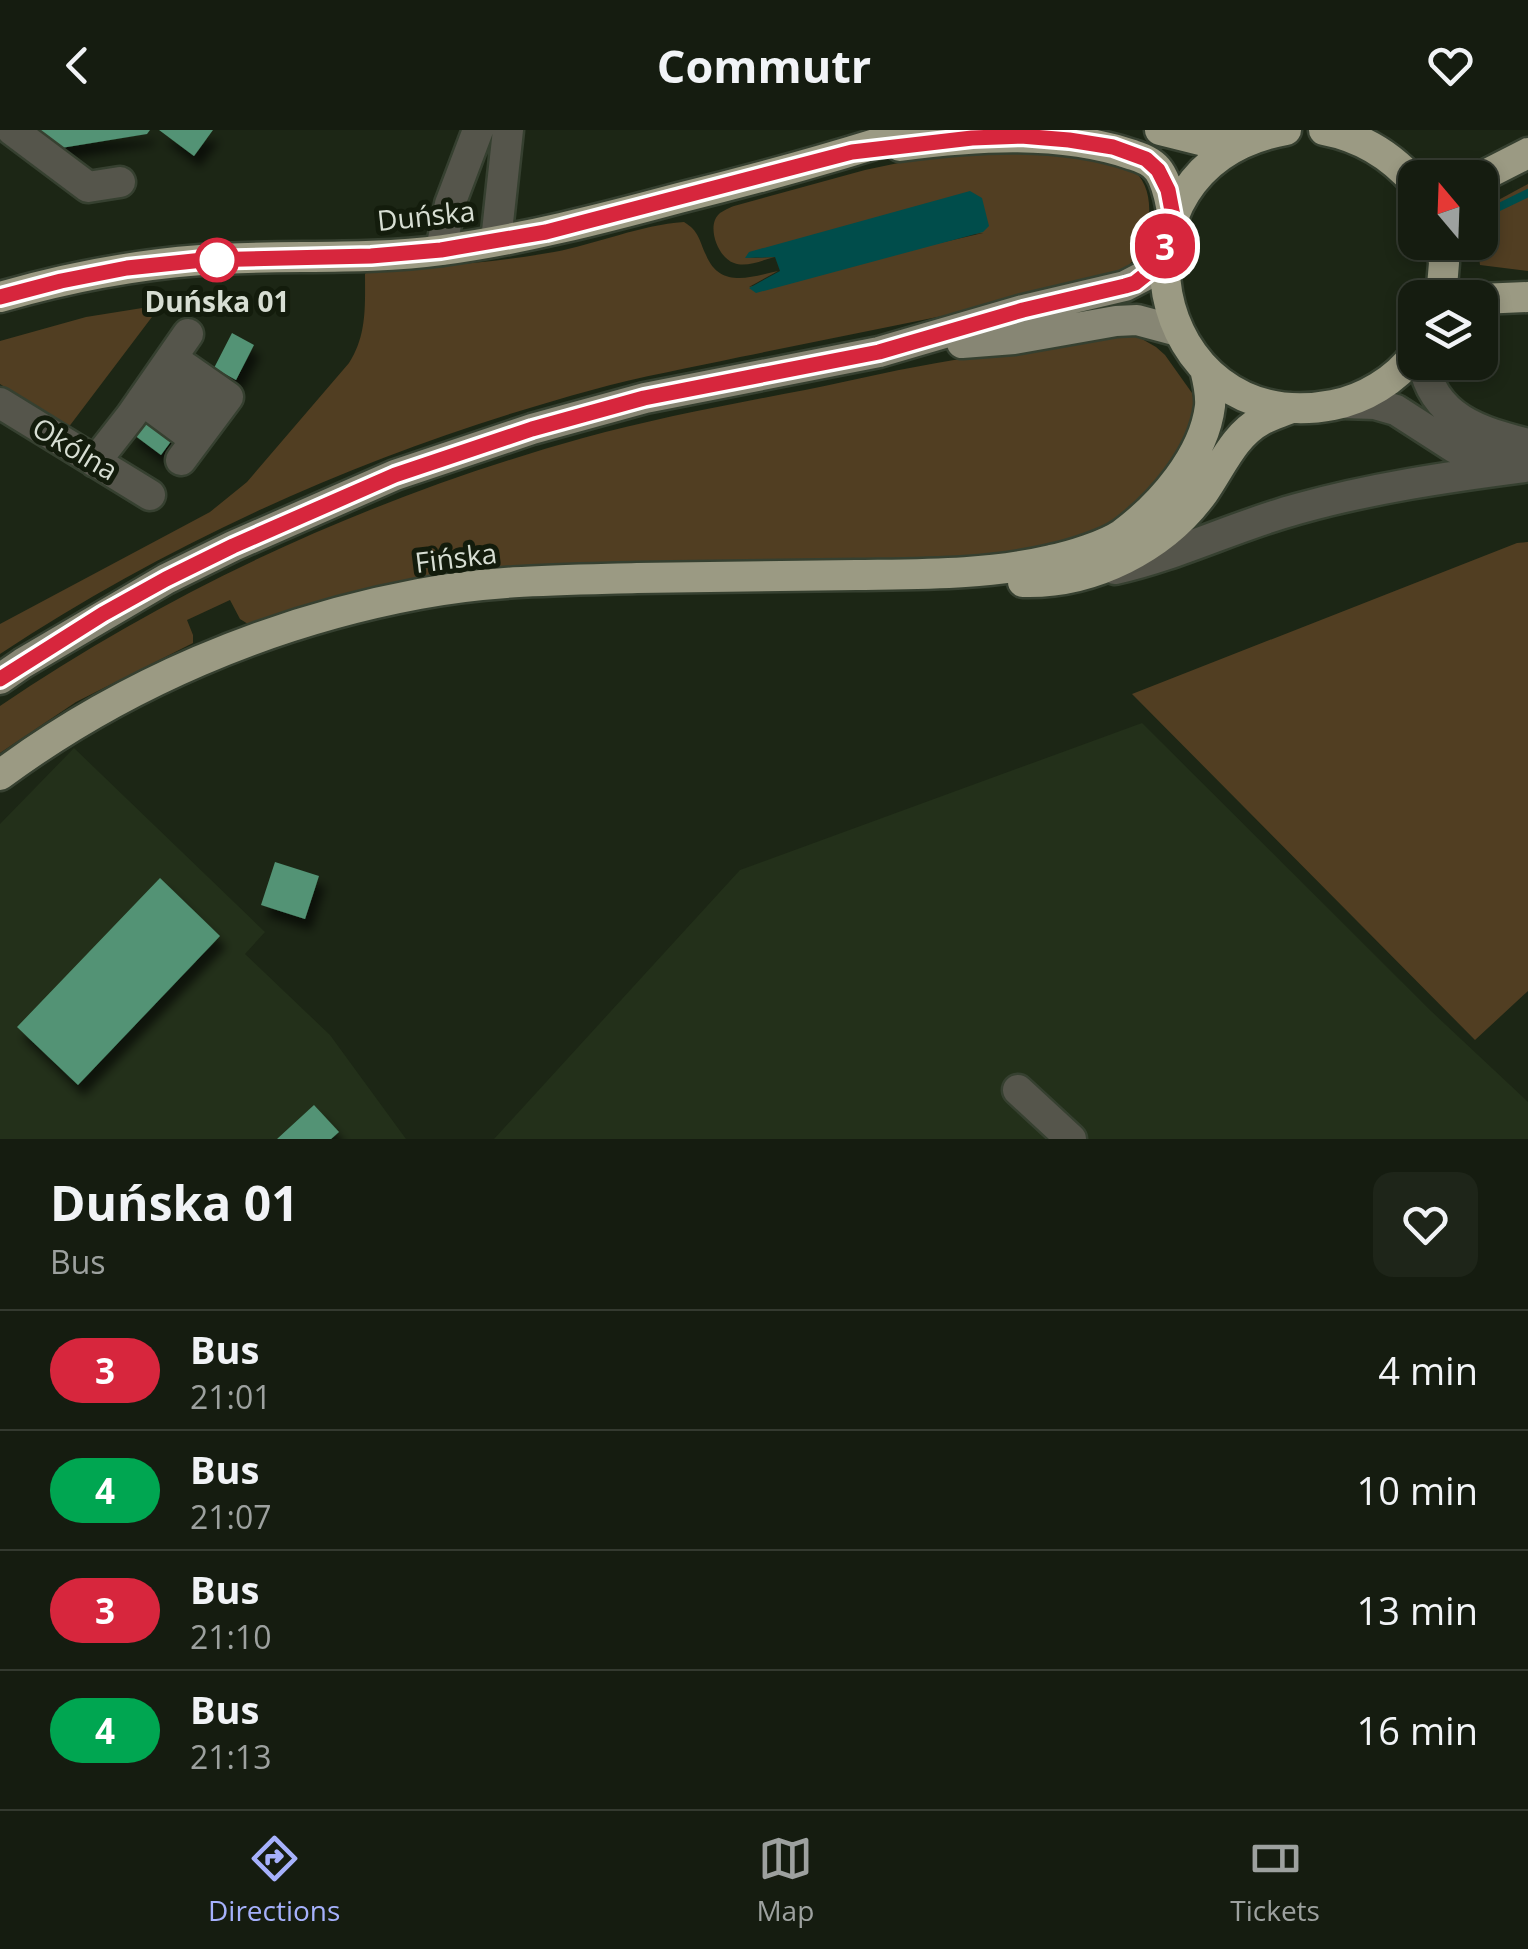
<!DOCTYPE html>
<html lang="en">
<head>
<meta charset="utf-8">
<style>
	:root { --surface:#151c10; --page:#1e2519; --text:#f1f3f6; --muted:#9da19f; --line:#343a30; --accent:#a6b1fc }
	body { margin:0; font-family:"Open Sans",sans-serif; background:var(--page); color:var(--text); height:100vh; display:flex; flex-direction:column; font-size:38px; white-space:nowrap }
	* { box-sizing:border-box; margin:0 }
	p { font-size:32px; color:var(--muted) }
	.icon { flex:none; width:55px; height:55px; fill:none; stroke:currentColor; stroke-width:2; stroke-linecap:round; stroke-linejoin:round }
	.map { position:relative; height:1009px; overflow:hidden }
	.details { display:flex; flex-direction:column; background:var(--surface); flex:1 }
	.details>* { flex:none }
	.badge { padding:0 20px; border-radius:32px; font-size:35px; line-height:65px }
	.needle { width:65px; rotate:341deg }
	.controls { position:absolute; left:1398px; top:30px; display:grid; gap:20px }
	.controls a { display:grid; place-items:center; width:100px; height:100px; border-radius:20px; background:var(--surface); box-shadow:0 5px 15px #0003,0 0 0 2px var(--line); font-size:50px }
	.map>.badge { position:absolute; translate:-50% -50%; box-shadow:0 0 0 5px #fff }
	.round { display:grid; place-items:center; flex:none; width:105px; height:105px; border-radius:20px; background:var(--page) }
	.headline { display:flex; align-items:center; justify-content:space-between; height:170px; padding:0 50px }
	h1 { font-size:48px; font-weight:700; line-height:75px }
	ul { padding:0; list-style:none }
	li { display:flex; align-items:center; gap:30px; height:120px; padding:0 50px; border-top:2px solid var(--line) }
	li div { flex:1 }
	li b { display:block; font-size:38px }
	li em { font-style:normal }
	li .badge { min-width:110px; font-weight:700; text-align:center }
	header { display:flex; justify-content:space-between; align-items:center; height:130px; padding:0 50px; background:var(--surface); font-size:45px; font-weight:700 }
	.tabs { display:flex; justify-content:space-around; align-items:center; height:140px; border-top:2px solid var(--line); background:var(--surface); font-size:28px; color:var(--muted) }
	.tabs a { display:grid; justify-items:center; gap:5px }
	.tabs .selected { color:var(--accent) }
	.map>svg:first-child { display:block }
	.built { fill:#23301a }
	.green { fill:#513e22 }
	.water { fill:#004d4b }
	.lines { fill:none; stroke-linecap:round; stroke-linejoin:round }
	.stream { stroke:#004d4b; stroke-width:8 }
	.building { fill:#529374; filter:url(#shadow) }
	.minor-casing { stroke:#364030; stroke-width:35 }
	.major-casing { stroke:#364030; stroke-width:35 }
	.highway-casing { stroke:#364030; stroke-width:35 }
	.minor { stroke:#55554b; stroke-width:30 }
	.major { stroke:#878674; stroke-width:30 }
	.highway { stroke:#9b9a83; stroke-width:30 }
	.line-casing { stroke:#fff; stroke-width:22 }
	.line { stroke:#d7263d; stroke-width:15 }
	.stop-dot { fill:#fff; stroke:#d7263d; stroke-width:5 }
	.labels { text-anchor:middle; stroke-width:10; stroke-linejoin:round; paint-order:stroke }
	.street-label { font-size:28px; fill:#d7ded3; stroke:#131c0c }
	.stop-label { font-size:28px; font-weight:bold; fill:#d7ded3; stroke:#131c0c }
</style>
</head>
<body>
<header><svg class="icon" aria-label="back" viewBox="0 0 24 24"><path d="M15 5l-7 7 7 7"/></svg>Commutr<svg class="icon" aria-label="heart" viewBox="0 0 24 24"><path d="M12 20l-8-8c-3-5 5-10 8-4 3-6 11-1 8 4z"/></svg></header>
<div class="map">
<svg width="1528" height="1009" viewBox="0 0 1528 1009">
	<defs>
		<filter id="shadow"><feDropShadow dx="6" dy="11" stdDeviation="5" flood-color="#0009"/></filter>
	</defs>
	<rect width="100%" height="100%" fill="#1c2615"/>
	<path class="built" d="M 1142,593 L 1431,881 L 1528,972 L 1528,1009 L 494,1009 L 740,740 Z
		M 74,618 L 265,802 L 245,824 L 330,905 L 406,1009 L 0,1009 L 0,694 Z"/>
	<path class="green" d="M 1001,18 C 1040,20 1096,17 1130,38 C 1164,59 1149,129 1116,145 C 1099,153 1075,155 1056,160 L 1055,156 L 1019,164 L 962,182 C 888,197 814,212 740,227 C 691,238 641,246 592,260 C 382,317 182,404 0,524 L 0,494 L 210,382 L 247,352 L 349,233 C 367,205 365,176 365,144 L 368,140 C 430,137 492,133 554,122 C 597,114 640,95 684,92 C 699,101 699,110 706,125 C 720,159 751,147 778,141 L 749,157 L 983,103 L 746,128 L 775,127 C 762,130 746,138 734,133 C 718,128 706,96 719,84 C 722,81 731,77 734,76 L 865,40 L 922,28 Z
		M 1528,54 L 1528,141 L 1480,135 L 1477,113 L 1480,112 L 1480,80 Z
		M 161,175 L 68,298 L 0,254 L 0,211 L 86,187 Z
		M 1121,202 L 1135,205 L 1156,217 L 1165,225 L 1192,263 L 1195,276 L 1192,303 L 1144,371 L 1103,400 L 1045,418 L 957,427 L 556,434 L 485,440 L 412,451 L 344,466 L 248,494 L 240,489 L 230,470 L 187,490 L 193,505 L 193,513 L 76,572 L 0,623 L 0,576 C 178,455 375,366 583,308 C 656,288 731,274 805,260 C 854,250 904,238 954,230 C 991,224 1029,223 1067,216 L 1067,212 Z
		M 1528,412 L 1528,861 L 1475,910 L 1132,564 L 1517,413 Z"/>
	<path class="water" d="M 970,61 L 982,68 L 989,96 L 983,102 L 756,163 L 749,158 L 780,141 L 775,127 L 745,128 L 749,122 Z"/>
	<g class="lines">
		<path class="stream" d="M 1493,80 L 1528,63"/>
	</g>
	<path class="building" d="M 36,0 L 150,0 L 147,4 L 61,18 Z
		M 159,0 L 213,0 L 194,26 Z
		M 232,203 L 254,215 L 236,250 L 214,238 Z
		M 169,248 L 200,272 L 161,325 L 130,302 Z
		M 275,732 L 319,746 L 305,789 L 261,775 Z
		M 160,748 L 220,806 L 78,955 L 17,897 Z
		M 314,975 L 339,1002 L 331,1009 L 277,1009 Z"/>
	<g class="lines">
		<g class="minor-casing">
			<path id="minor" d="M 12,0 L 88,57 L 120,52
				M 496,111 L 508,0
				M 441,120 L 450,74 L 478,0
				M 172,228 L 228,267 L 181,330
				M 1423,232 C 1433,288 1480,302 1528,314
				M 157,249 L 211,289
				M 142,270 L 196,310
				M 0,273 L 150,365
				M 1343,273 L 1375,274 L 1396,280 L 1455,318 L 1510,334
				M 95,332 L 131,286 L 188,204
				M 1115,439 C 1178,425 1235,396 1297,379 C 1372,358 1447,347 1524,337
				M 1018,960 L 1071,1009"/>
		</g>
		<g class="major-casing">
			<path id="major" d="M 962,213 L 1014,209 L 1116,191 L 1137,190 L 1178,201
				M 0,549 L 23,533 L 166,449 L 233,416 L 395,345 L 532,299 L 645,268 L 879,222 L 1023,180 L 1125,156 L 1150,143 L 1163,131"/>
		</g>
		<g class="highway-casing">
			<path id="highway" d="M 1160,0 L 1200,10 L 1238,14
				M 1286,0 C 1092,35 1148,311 1333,275 C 1364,269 1396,250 1415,224
				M 1324,0 C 1361,7 1390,24 1415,53
				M 900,16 C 976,6 1060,0 1133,25 C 1143,28 1153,32 1159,41 C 1168,54 1170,72 1173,86
				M 1479,48 L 1528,23
				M 0,167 C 66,148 132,135 201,130 C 281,124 362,131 443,120 C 523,109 601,89 679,68 C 760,48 840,26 919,0
				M 1441,168 L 1444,133 L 1441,112
				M 1480,169 L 1528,167
				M 1023,452 C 1092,454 1164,418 1204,362 C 1222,336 1234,305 1262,290 C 1271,285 1282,282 1291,278
				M 0,645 C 123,554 269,492 419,464 C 491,450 565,450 637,448 C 710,447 783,446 856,445 C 921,444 987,445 1051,430 C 1071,426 1106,415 1122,404 C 1161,375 1204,326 1210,276 C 1211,263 1208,251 1205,239"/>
		</g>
		<use href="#minor" class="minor"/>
		<use href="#major" class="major"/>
		<use href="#highway" class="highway"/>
	</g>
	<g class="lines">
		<g class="line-casing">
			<path id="line" d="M 0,167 L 61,151 L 127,138 L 203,130 L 371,126 L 441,120 L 546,102 L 852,22 L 972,8 L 1021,6 L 1069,10 L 1113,17 L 1146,29 L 1158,40 L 1168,60 L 1173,86 L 1166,108 L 1164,130 L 1135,153 L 1125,156 L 1023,180 L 879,222 L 644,268 L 532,299 L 395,345 L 233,416 L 166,449 L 103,484 L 0,549"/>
		</g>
		<use href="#line" class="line"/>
	</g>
	<circle class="stop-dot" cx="217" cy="130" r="20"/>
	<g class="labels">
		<g class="street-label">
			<text transform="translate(426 86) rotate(-6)" y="10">Duńska</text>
			<text transform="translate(75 319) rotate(31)" y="10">Okólna</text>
			<text transform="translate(456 428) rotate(-7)" y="10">Fińska</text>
		</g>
		<g class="stop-label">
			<text x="217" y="182">Duńska 01</text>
		</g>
	</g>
</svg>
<div class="controls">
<a><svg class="needle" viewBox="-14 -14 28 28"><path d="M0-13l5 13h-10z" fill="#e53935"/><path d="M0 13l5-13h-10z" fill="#9da19f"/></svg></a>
<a><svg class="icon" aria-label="layers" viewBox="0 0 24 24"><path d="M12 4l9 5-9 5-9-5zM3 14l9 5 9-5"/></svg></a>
</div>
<b class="badge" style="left:1165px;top:116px;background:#d7263d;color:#fff">3</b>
</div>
<section class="details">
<div class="headline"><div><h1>Duńska 01</h1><p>Bus</p></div><a class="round"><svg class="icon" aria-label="heart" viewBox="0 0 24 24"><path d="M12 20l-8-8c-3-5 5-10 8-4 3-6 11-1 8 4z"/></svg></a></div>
<ul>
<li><span class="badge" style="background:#d7263d;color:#fff">3</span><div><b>Bus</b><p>21:01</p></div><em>4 min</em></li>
<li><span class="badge" style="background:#00a651;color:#fff">4</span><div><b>Bus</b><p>21:07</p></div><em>10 min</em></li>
<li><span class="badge" style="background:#d7263d;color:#fff">3</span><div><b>Bus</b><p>21:10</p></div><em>13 min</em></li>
<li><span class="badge" style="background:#00a651;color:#fff">4</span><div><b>Bus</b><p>21:13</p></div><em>16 min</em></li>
</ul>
</section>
<nav class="tabs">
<a class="selected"><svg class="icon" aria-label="directions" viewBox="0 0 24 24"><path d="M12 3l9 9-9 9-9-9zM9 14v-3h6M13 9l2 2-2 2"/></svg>Directions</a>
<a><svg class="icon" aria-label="map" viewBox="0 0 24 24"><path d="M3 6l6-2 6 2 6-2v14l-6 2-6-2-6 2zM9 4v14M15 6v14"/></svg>Map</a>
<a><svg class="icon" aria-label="tickets" viewBox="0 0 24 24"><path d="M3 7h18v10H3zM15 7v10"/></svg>Tickets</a>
</nav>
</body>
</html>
